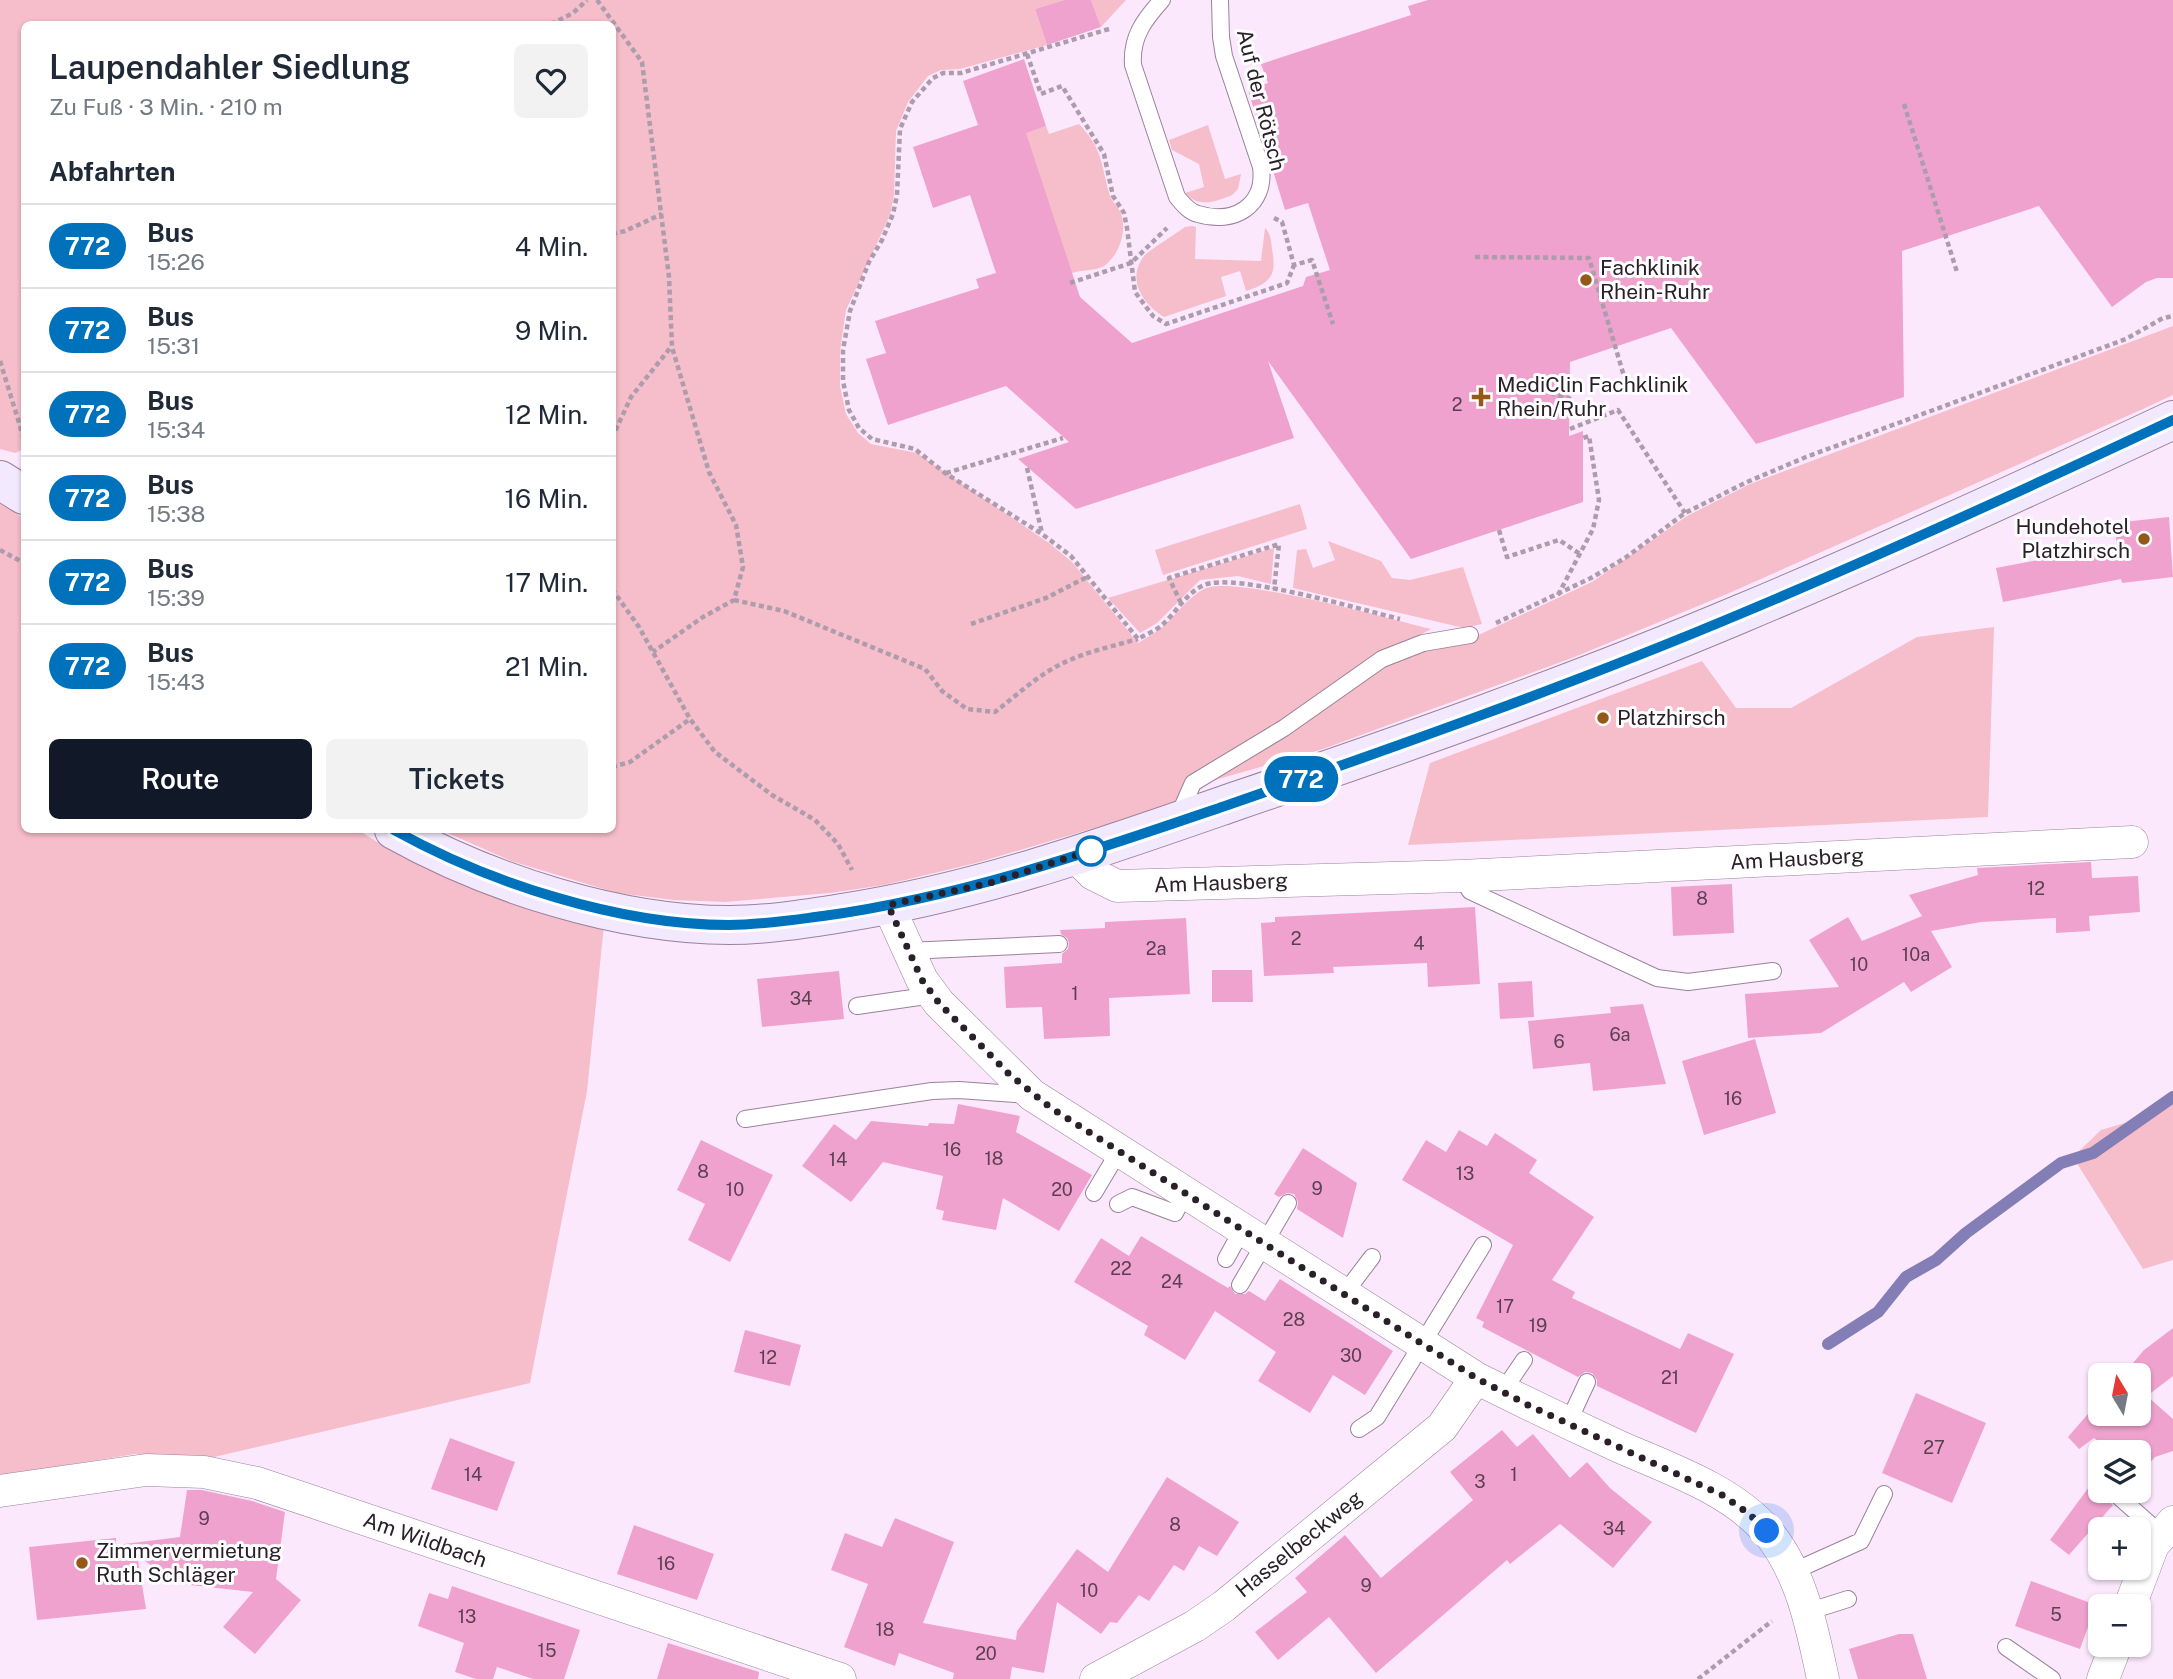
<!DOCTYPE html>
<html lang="de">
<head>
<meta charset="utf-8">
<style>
	:root { --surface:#fff; --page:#f2f2f3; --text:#1f2937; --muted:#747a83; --line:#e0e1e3; --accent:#111827 }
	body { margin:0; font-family:"Public Sans",sans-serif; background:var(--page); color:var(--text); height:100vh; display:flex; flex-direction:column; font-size:26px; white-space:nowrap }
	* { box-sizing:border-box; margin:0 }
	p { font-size:23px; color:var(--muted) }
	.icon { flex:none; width:38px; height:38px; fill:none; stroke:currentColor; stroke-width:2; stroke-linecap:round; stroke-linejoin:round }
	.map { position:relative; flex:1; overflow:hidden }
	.details { position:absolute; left:21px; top:21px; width:595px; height:812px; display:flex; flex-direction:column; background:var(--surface); border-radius:10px; box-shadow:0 2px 5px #0004 }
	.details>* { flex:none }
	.badge { padding:0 14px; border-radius:23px; font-size:24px; line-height:46px }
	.needle { width:46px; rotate:350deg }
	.fabs { position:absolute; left:2088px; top:1363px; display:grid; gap:14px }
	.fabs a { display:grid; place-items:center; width:63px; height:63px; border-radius:10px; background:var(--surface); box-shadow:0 2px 5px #0004; font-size:35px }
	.you { position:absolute; width:35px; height:35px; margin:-18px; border:5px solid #fff; border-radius:50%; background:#1a73e8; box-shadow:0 0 0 10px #1a73e833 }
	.map>.badge { position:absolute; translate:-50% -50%; box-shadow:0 0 0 4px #fff }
	h2 { padding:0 28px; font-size:26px; line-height:63px }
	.round { display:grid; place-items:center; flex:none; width:74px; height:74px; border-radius:10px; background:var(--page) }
	.overview { display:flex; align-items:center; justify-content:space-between; height:119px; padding:0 28px }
	h1 { font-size:33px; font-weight:600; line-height:52px }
	.primary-button { display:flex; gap:14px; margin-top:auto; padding:14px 28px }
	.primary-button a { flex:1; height:80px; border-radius:10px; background:var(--accent); color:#fff; font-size:28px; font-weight:600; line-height:80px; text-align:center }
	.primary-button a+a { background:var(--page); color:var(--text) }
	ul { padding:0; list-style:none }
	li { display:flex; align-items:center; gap:21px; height:84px; padding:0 28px; border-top:2px solid var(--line) }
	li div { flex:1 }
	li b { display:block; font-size:26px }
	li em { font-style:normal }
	li .badge { min-width:77px; font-weight:700; text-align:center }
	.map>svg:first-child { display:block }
	.green { fill:#f6bdca }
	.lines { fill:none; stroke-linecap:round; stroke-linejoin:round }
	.stream { stroke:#837eb6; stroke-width:12 }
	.building { fill:#f0a2cf }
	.service-casing { stroke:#99829a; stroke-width:18 }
	.minor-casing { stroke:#99829a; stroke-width:33 }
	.secondary-casing { stroke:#99829a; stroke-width:40 }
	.path { stroke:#ac9cac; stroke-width:4.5; stroke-dasharray:5 3.5; stroke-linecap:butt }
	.service { stroke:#fff; stroke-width:16 }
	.minor { stroke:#fff; stroke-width:32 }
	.secondary { stroke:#f3e9fe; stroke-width:38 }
	.line-casing { stroke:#fff; stroke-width:16 }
	.line { stroke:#0072bc; stroke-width:10 }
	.walk { stroke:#292029; stroke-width:7; stroke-dasharray:0 12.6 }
	.poi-dot { fill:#945819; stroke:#fdfdfd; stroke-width:2.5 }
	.stop-dot { fill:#fff; stroke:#0072bc; stroke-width:3.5 }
	.labels { text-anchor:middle; stroke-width:6; stroke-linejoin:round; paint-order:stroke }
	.number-label { font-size:18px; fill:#5b4052 }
	.street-label { font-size:21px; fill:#292029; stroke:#fdfdfd }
	.poi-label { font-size:21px; fill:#292029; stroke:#fdfdfd; text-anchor:start }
</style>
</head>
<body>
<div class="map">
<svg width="2173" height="1679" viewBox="0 0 2173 1679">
	<rect width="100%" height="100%" fill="#fce8fd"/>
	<path class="green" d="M 0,0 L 1064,0 L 1035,9 L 1047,45 L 960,69 L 941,70 L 928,76 L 908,102 L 896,131 L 894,195 L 890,215 L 846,310 L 840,351 L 840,386 L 846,414 L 858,433 L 871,444 L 917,453 L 1049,543 L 1072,562 L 1138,643 C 1147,637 1157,632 1165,625 C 1177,613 1189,597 1204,589 C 1231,574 1393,620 1431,629 L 1389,652 L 1181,799 L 1108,824 L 976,863 L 884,885 L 830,893 L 725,902 L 674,900 L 617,893 L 511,861 L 441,830 L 612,830 L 612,24 L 24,24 L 24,449 L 15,453 L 0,449 Z
		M 1091,0 L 1126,0 L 1101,27 Z
		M 1079,124 C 1102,148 1101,163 1109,193 C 1111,202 1120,207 1122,217 C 1126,234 1119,255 1104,266 C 1096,271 1081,270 1072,273 L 1002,140 L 1046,126 L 1049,134 Z
		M 1208,125 L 1225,179 L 1241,174 L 1238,189 L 1232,195 C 1215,202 1199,208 1185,193 L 1204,187 L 1199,164 L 1172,150 L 1169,140 Z
		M 1192,226 L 1196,227 L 1195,259 L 1261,261 L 1265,228 C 1271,234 1271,240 1272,249 C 1277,275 1271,283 1246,291 L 1240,271 L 1221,277 L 1226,296 L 1164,317 C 1143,304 1126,280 1144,256 C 1148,251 1177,233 1185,227 Z
		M 2173,326 L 2173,395 L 2143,409 L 1727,594 L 1572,658 L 1320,750 L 1197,785 L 1385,665 L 1422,651 L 1470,639 L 1592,582 L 1687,516 L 1750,484 Z
		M 0,500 L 24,519 L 24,830 L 358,830 C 432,878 520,901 604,925 L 587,1091 L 530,1383 L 214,1457 L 135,1454 L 0,1476 Z
		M 1300,504 L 1307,529 L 1163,575 L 1155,550 Z
		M 1328,541 L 1381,561 L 1392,578 L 1410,580 L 1463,567 L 1482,624 L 1464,628 L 1293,588 L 1297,550 L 1306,549 L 1313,568 L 1335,560 Z
		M 1274,548 L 1271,584 L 1238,576 L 1200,580 L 1157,623 L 1140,633 L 1108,598 Z
		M 1994,627 L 1988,817 L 1408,845 L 1430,763 L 1702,661 L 1736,708 L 1791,708 L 1917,637 Z
		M 2173,1099 L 2173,1260 L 2143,1269 L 2073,1157 L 2101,1130 L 2152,1115 Z"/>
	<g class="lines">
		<path class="stream" d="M 1828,1344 L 1878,1312 L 1906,1277 L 1936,1260 L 1966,1233 L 2061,1163 L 2093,1153 L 2173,1097"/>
	</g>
	<path class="building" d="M 1064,0 L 1091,0 L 1101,27 L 1047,45 L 1035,9 Z
		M 1428,0 L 2173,0 L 2173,278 L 2157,278 L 2146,282 L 2112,307 L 2039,206 L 1902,251 L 1904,397 L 1756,444 L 1671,328 L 1570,362 L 1569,436 L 1583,431 L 1583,502 L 1411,559 L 1268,361 L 1294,438 L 1076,509 L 1018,459 L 1069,442 L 1006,386 L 888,425 L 866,359 L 886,353 L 875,321 L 979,288 L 976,279 L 996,273 L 970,195 L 933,208 L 913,147 L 978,125 L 963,81 L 1024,59 L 1046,126 L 1026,133 L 1080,297 L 1132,343 L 1303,286 L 1306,277 L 1330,270 L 1308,203 L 1285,210 L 1248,90 L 1268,83 L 1261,64 L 1411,15 L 1408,6 Z
		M 2169,517 L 2173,577 L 2122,583 L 2121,579 L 2003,602 L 1996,568 L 2117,545 L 2114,523 Z
		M 2091,862 L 2092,878 L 2138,876 L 2140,912 L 2089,916 L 2090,931 L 2056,933 L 2056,918 L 1981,922 L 1931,931 L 1952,967 L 1911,992 L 1904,982 L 1821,1033 L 1748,1038 L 1745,994 L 1839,987 L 1809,940 L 1848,917 L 1862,941 L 1922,916 L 1909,895 L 1978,875 L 1977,868 Z
		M 1732,884 L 1734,933 L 1673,936 L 1671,887 Z
		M 1475,907 L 1480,984 L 1428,987 L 1427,963 L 1333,967 L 1334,973 L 1264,976 L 1261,923 L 1275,922 L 1275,917 Z
		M 1186,918 L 1190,994 L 1109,998 L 1110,1036 L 1044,1039 L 1042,1007 L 1006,1008 L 1004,967 L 1062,963 L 1062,954 L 1068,949 L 1069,943 L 1067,938 L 1061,934 L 1060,930 L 1105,928 L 1105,922 Z
		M 1212,970 L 1252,970 L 1253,1002 L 1212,1002 Z
		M 839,971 L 844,1019 L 762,1027 L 757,979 Z
		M 1532,981 L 1534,1017 L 1500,1019 L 1498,983 Z
		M 1643,1004 L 1666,1084 L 1593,1091 L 1590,1063 L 1533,1069 L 1528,1021 L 1611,1013 L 1610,1007 Z
		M 1755,1039 L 1776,1113 L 1704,1135 L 1682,1061 Z
		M 958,1104 L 1020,1116 L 1016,1132 L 1092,1175 L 1059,1231 L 1003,1198 L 996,1230 L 942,1220 L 944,1211 L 936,1209 L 943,1176 L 883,1162 L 851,1202 L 802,1166 L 834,1124 L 856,1140 L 871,1121 L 928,1126 L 929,1123 L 954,1124 Z
		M 1459,1130 L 1487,1146 L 1495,1133 L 1537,1160 L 1529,1173 L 1594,1217 L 1552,1280 L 1575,1292 L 1572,1298 L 1680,1349 L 1688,1333 L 1734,1354 L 1696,1433 L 1597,1386 L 1597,1380 L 1592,1373 L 1585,1372 L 1578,1377 L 1482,1327 L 1484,1322 L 1476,1318 L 1513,1245 L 1402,1180 L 1426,1140 L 1446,1152 Z
		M 701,1140 L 773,1175 L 730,1262 L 688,1240 L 705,1204 L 677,1190 Z
		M 1303,1148 L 1357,1183 L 1343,1238 L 1297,1209 L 1298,1202 L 1294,1194 L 1287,1193 L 1279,1197 L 1274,1194 Z
		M 1141,1236 L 1228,1288 L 1230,1286 L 1235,1294 L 1245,1294 L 1249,1291 L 1265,1301 L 1280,1279 L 1393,1351 L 1365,1395 L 1333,1375 L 1310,1413 L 1258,1381 L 1276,1352 L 1215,1311 L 1185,1360 L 1144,1335 L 1148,1326 L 1074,1282 L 1101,1238 L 1129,1256 Z
		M 2173,1328 L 2173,1376 L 2147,1396 L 2173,1419 L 2173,1451 L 2155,1457 L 2138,1476 L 2138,1452 L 2100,1452 L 2100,1463 L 2094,1459 L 2105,1447 L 2094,1438 L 2079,1449 L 2068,1437 L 2100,1400 L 2100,1414 L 2138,1414 L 2138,1376 L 2122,1376 L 2144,1350 Z
		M 745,1330 L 801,1345 L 790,1386 L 734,1372 Z
		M 1916,1393 L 1986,1423 L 1952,1503 L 1882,1473 Z
		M 1502,1430 L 1517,1447 L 1533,1434 L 1570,1478 L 1587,1462 L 1610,1488 L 1652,1522 L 1613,1568 L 1560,1524 L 1510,1564 L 1507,1560 L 1376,1673 L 1329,1617 L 1278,1660 L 1255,1632 L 1307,1592 L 1295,1578 L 1345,1535 L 1381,1578 L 1473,1500 L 1450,1472 Z
		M 450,1438 L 515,1462 L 497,1511 L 431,1489 Z
		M 2100,1472 L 2100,1491 L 2108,1491 L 2107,1499 L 2113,1505 L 2069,1555 L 2050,1540 Z
		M 1167,1477 L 1239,1522 L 1217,1556 L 1199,1546 L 1184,1571 L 1174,1565 L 1149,1601 L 1139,1595 L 1117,1623 L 1110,1622 L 1101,1634 L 1057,1602 L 1044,1673 L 1012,1667 L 1010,1679 L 953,1679 L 954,1673 L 899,1653 L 895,1666 L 844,1647 L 868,1584 L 831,1570 L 845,1533 L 882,1547 L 895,1518 L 954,1542 L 923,1623 L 1016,1640 L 1017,1631 L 1077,1549 L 1108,1572 Z
		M 187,1490 L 202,1490 L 252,1501 L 285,1512 L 276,1579 L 301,1600 L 255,1654 L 223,1627 L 253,1592 L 172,1583 L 137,1554 L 146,1609 L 37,1620 L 29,1547 L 116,1538 L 116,1545 L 180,1537 Z
		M 634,1525 L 714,1554 L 697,1600 L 617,1574 Z
		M 2031,1581 L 2096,1605 L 2080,1649 L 2015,1626 Z
		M 452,1586 L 580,1630 L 564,1679 L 533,1679 L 497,1667 L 493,1679 L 476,1679 L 455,1672 L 464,1643 L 418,1626 L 429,1593 L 448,1599 Z
		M 1899,1634 L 1913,1634 L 1927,1679 L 1858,1679 L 1849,1649 Z
		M 668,1643 L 759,1672 L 758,1679 L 657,1679 Z"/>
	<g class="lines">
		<g class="service-casing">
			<path id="service" d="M 1162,0 C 1144,20 1131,37 1133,65 L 1177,197 C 1183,204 1189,212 1198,214 C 1234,225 1266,206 1261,167 L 1224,56 L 1221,37 L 1220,0
				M 1178,817 L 1193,783 L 1284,728 L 1382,659 L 1423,643 L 1470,635
				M 1461,876 L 1470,891 L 1657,978 L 1688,982 L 1773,971
				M 907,951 L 1059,944
				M 857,1006 L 933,995
				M 745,1119 L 932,1091 L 959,1090 L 1027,1095
				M 1094,1193 L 1119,1151
				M 1118,1204 L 1132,1197 L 1175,1213 L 1185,1193
				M 1226,1259 L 1242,1230
				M 1240,1285 L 1288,1203
				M 1344,1294 L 1372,1257
				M 1503,1391 L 1524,1360
				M 1568,1423 L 1587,1382
				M 1359,1429 L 1377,1417 L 1483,1245
				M 2117,1495 L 2162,1535
				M 1792,1572 L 1861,1541 L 1884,1494
				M 1807,1612 L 1848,1599
				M 2006,1647 L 2052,1679"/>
		</g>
		<g class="minor-casing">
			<path id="minor" d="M 1075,856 L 1093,874 L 1117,886 L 1461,876 L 2132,842
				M 888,905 L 922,980 L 939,1003 L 1032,1095 L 1476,1378 C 1524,1402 1572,1425 1620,1447 C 1670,1469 1730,1489 1767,1531 C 1802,1573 1812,1628 1823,1679
				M 0,1491 L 146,1470 L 204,1472 L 257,1483 L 840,1679
				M 2130,1606 L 2153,1545 L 2173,1522
				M 1096,1679 L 1195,1626 L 1224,1606 L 1442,1427 L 1476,1378
				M 2103,1679 L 2116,1645"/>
		</g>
		<g class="secondary-casing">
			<path id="secondary" d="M 0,480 L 24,495
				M 394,830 C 489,883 619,925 729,925 C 766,925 805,919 842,913 C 978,892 1104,847 1233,802 C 1404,744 1574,684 1740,614 C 1886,553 2030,487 2173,420"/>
		</g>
		<path class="path" d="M 597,0 L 642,62 L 669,277 L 672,347 L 709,472 L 736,525 L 743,567 L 734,600 L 703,617 L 653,652
			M 551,24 L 573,13 L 587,0
			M 1109,29 L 961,73 L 943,73 L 933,78 L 912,102 L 900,129 L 897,195 L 893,214 L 882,240 L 869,262 L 850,311 L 843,350 L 843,381 L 849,410 L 859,428 L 872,439 L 915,449 L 945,473 L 1042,534 L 1071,556 L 1138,639 C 1145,635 1155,631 1161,626 C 1176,613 1186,593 1204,585 C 1235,572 1362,610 1400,619
			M 1027,54 L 1041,94 L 1062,86 L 1104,154 L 1113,196 L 1124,213 L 1127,228 L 1135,292 L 1153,316 L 1166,324 L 1287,283 L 1294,265
			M 1904,104 L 1957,272
			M 1274,218 L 1282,222 L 1294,265 L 1312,260 L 1333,324
			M 612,234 L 625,231 L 662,214
			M 1475,257 L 1589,258 L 1626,383
			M 1070,283 L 1131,263 L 1167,228
			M 0,361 L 24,439
			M 1534,388 L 1571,399
			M 1570,429 L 1618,410 L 1685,513
			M 612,438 L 631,397 L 671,347
			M 1027,468 L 1042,533
			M 946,473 L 1063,438
			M 1499,530 L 1507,557 L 1559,540 L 1580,554
			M 0,550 L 24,563
			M 612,589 L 639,627 L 690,719 L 715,752 L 772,795 L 815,820 L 838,844 L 852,870
			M 1558,595 L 1593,529 L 1599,500 L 1589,436 L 1583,438
			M 734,600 L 784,611 L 925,669 L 942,691 L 967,709 L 995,712 C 1017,695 1038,675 1063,663 C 1086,652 1113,646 1138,639
			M 1181,603 L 1169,578 L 1279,544 L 1274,589
			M 1496,623 L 1591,578 L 1625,558 L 1685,513 L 1747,482 L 1806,457 L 2126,339 L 2163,318 L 2173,316
			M 971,624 L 1046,598 L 1087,577
			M 612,767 L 630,762 L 690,719
			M 1698,1679 L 1772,1621"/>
		<use href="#service" class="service"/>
		<use href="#minor" class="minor"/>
		<use href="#secondary" class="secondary"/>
	</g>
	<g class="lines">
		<g class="line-casing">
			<path id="line" d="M 394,830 C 489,883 619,925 729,925 C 760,925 792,920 823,916 C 962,897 1093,851 1225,806 C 1398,746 1571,685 1740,614 C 1886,553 2030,487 2173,420"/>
		</g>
		<use href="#line" class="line"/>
		<path class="walk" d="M 1091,851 L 1095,849 L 990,883 L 888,905 L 922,980 L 939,1003 L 1009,1074 L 1051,1108 L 1476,1378 L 1528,1405 L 1722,1495 L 1748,1513 L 1767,1531"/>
	</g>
	<g class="poi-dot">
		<circle cx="1586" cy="280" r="7"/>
		<path d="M1477.5 386.5h7v7h7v7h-7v7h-7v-7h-7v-7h7z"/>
		<circle cx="2144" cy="539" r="7"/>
		<circle cx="1603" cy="718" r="7"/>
		<circle cx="82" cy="1563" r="7"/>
	</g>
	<circle class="stop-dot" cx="1091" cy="851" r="14"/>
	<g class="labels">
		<g class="number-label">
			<text x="1457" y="411">2</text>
			<text x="2036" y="895">12</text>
			<text x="1702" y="905">8</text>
			<text x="1296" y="945">2</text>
			<text x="1419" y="950">4</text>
			<text x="1156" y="955">2a</text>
			<text x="1916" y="961">10a</text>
			<text x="1859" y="971">10</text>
			<text x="1075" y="1000">1</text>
			<text x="801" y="1005">34</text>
			<text x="1620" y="1041">6a</text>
			<text x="1559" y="1048">6</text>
			<text x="1733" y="1105">16</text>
			<text x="952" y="1156">16</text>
			<text x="994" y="1165">18</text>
			<text x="838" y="1166">14</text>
			<text x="703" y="1178">8</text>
			<text x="1465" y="1180">13</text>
			<text x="1317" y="1195">9</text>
			<text x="735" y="1196">10</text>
			<text x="1062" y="1196">20</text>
			<text x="1121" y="1275">22</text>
			<text x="1172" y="1288">24</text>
			<text x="1505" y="1313">17</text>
			<text x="1294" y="1326">28</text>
			<text x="1538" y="1332">19</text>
			<text x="1351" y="1362">30</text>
			<text x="768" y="1364">12</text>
			<text x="1670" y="1384">21</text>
			<text x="1934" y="1454">27</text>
			<text x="473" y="1481">14</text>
			<text x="1514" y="1481">1</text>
			<text x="1480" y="1488">3</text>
			<text x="204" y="1525">9</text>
			<text x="1175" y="1531">8</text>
			<text x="1614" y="1535">34</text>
			<text x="666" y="1570">16</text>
			<text x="1366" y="1592">9</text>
			<text x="1089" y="1597">10</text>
			<text x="2056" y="1621">5</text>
			<text x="467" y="1623">13</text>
			<text x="885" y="1636">18</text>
			<text x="547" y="1657">15</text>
			<text x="986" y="1660">20</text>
		</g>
		<g class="street-label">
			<text transform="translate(1261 100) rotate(76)" y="7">Auf der Rötsch</text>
			<text transform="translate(1797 859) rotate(-3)" y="7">Am Hausberg</text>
			<text transform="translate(1221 883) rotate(-2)" y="7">Am Hausberg</text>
			<text transform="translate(425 1540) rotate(19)" y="7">Am Wildbach</text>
			<text transform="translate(1299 1544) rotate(-39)" y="7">Hasselbeckweg</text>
		</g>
		<g class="poi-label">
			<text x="1600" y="275">Fachklinik<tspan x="1600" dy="24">Rhein-Ruhr</tspan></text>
			<text x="1497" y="392">MediClin Fachklinik<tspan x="1497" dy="24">Rhein/Ruhr</tspan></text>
			<text x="2130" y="534" text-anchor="end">Hundehotel<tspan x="2130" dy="24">Platzhirsch</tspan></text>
			<text x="1617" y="725">Platzhirsch</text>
			<text x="96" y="1558">Zimmervermietung<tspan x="96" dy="24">Ruth Schläger</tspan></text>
		</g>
	</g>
</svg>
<div class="fabs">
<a><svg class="needle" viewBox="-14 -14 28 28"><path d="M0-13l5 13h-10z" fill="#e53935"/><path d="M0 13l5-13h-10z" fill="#747a83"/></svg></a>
<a><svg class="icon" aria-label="layers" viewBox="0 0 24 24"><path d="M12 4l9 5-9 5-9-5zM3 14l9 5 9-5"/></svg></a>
<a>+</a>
<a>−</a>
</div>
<div class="you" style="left:1767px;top:1531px"></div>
<b class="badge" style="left:1301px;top:779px;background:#0072bc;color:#fff">772</b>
<section class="details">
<div class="overview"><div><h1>Laupendahler Siedlung</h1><p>Zu Fuß · 3 Min. · 210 m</p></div><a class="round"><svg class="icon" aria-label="heart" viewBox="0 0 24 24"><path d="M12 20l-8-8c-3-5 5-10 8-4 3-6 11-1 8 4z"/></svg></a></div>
<h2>Abfahrten</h2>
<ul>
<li><span class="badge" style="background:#0072bc;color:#fff">772</span><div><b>Bus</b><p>15:26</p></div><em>4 Min.</em></li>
<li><span class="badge" style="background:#0072bc;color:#fff">772</span><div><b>Bus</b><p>15:31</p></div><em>9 Min.</em></li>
<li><span class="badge" style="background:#0072bc;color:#fff">772</span><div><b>Bus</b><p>15:34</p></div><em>12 Min.</em></li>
<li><span class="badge" style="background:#0072bc;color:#fff">772</span><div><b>Bus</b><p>15:38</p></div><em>16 Min.</em></li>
<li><span class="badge" style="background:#0072bc;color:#fff">772</span><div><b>Bus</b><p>15:39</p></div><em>17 Min.</em></li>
<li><span class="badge" style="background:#0072bc;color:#fff">772</span><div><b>Bus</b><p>15:43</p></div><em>21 Min.</em></li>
</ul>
<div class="primary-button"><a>Route</a><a>Tickets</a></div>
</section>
</div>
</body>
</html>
